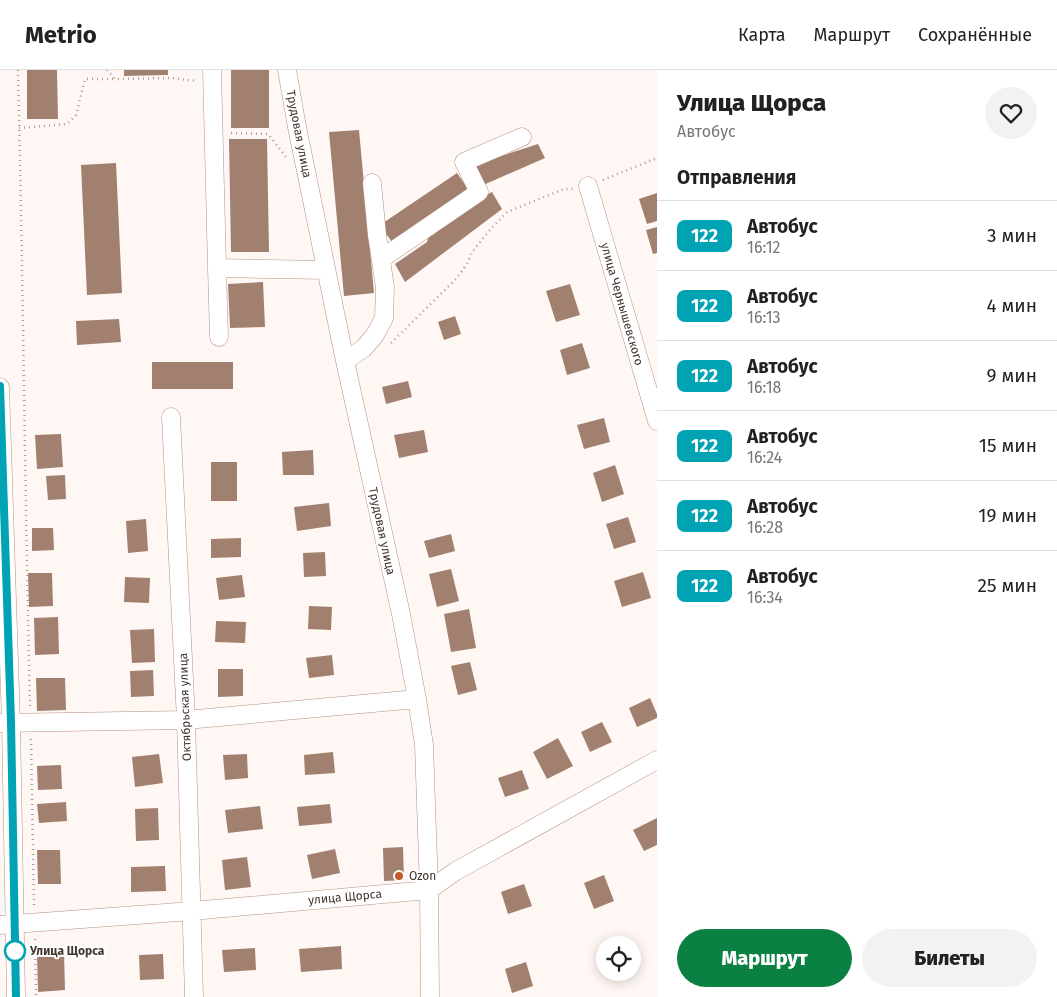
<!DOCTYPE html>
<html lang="ru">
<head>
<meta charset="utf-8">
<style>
	:root { --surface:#fff; --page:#f2f2f2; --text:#222; --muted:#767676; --line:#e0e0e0; --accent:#0b8043 }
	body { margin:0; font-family:"Fira Sans",sans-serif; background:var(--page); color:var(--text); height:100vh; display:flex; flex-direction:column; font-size:19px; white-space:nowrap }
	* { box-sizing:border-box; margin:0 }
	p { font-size:16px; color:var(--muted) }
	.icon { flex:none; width:28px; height:28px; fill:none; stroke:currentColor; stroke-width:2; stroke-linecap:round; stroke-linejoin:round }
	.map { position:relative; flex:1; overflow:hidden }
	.side { display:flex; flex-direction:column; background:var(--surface); width:400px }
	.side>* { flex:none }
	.badge { padding:0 10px; border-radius:8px; font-size:18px; line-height:32px }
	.controls { position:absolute; left:596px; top:866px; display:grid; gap:10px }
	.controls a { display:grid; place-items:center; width:45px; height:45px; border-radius:50%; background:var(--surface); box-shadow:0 2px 12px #0003; font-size:25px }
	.map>.badge { position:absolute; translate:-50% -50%; box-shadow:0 0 0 2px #fff }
	h2 { padding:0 20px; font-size:19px; line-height:45px }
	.round { display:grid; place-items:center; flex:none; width:52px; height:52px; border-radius:26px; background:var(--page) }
	.overview { display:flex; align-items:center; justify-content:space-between; height:85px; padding:0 20px }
	h1 { font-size:24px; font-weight:800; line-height:38px }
	.cta { display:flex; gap:10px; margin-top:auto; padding:10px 20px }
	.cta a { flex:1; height:58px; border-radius:30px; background:var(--accent); color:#fff; font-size:20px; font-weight:800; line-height:58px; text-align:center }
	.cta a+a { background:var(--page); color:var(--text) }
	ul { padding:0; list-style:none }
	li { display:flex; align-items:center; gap:15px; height:70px; padding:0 20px; border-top:1px solid var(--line) }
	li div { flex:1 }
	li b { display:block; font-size:19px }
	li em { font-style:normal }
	li .badge { min-width:55px; font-weight:700; text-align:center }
	header { display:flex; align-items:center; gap:30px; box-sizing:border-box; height:70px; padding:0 25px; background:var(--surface); border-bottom:1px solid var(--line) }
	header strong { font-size:24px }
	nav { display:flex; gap:28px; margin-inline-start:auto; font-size:18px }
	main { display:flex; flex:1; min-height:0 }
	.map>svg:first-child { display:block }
	.building { fill:#a1806f }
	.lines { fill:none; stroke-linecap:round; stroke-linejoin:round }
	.minor-casing { stroke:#b59282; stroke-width:19 }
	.path { stroke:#a89d98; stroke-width:2.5; stroke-dasharray:1 4; stroke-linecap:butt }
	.minor { stroke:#fff; stroke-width:18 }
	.line-casing { stroke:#fff; stroke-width:11 }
	.line { stroke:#00a3b4; stroke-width:8 }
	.poi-dot { fill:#c05b2a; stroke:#fff; stroke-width:2 }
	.stop-dot { fill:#fff; stroke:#00a3b4; stroke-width:2.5 }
	.labels { text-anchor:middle; stroke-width:4; stroke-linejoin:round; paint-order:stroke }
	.street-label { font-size:12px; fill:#44352e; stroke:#fff }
	.poi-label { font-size:12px; fill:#44352e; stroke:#fff; text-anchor:start }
	.stop-label { font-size:12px; font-weight:bold; fill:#44352e; stroke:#fff; text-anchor:start }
</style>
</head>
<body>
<header>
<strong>Metrio</strong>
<nav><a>Карта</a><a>Маршрут</a><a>Сохранённые</a></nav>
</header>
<main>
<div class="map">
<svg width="657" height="927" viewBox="0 0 657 927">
	<rect width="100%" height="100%" fill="#fff7f3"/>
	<path class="building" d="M 27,0 L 57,0 L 58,49 L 27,49 Z
		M 124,0 L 168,0 L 168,5 L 124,6 Z
		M 231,0 L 269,0 L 269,58 L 231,58 Z
		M 359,60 L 374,223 L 344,226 L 329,62 Z
		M 229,69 L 267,69 L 269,182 L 231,182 Z
		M 538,74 L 545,88 L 481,116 L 471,96 Z
		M 116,93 L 122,223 L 87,225 L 81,95 Z
		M 457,103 L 471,123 L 394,175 L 380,155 Z
		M 492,122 L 502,139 L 405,212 L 395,194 L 427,172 L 430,162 L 456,141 Z
		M 657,123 L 657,151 L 647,154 L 639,129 Z
		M 657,157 L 657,183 L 653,184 L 646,160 Z
		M 263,212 L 265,257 L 230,258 L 228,214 Z
		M 570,214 L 580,245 L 556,252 L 546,221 Z
		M 455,246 L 461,264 L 444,270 L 438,252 Z
		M 119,249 L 121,272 L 77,275 L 76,251 Z
		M 582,273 L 590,298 L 567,305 L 560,280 Z
		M 152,292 L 233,292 L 233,319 L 152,319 Z
		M 408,311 L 412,327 L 386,334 L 382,317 Z
		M 604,348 L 610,372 L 584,379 L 577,355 Z
		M 424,360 L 428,382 L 399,388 L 394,365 Z
		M 61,364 L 63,397 L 37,399 L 35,365 Z
		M 313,380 L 314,405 L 283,405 L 282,382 Z
		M 211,392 L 237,392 L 237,431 L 211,431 Z
		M 615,395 L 624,424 L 602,432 L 593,403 Z
		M 65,405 L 66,429 L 48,430 L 46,406 Z
		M 329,433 L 331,456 L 297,461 L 294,437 Z
		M 628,447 L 636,472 L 614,479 L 606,454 Z
		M 146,449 L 148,481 L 128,483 L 126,451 Z
		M 32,458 L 53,458 L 54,480 L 32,481 Z
		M 451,464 L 455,481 L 429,488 L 424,471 Z
		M 241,468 L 241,487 L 211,488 L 211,469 Z
		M 325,482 L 326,506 L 304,507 L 303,483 Z
		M 451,499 L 459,531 L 437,537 L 429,504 Z
		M 643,502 L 651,528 L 622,537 L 614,511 Z
		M 28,503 L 52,503 L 53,536 L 29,537 Z
		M 242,505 L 245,527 L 219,530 L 216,508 Z
		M 125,507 L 150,508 L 149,533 L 124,532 Z
		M 309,536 L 332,537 L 331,560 L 308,559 Z
		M 469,539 L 476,578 L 451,582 L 444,544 Z
		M 58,547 L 59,584 L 35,585 L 34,548 Z
		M 216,551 L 246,552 L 245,573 L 215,572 Z
		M 154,559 L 155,592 L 132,593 L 130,560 Z
		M 332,585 L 334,605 L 309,608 L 306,588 Z
		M 470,592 L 477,620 L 458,625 L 451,596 Z
		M 218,599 L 243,599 L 243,626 L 218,627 Z
		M 153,600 L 154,626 L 131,627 L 130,601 Z
		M 36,608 L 65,608 L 66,640 L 37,641 Z
		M 650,628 L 657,644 L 657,648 L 637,657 L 629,638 Z
		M 602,652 L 612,672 L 590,682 L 581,662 Z
		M 558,668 L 573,696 L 547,709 L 533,682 Z
		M 333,682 L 335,703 L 305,705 L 304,685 Z
		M 159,684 L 163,713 L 135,717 L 132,687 Z
		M 247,684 L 248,708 L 225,710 L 223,685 Z
		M 61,695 L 62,719 L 38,720 L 37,696 Z
		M 522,700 L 529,719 L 505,727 L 498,708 Z
		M 66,732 L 67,751 L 39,753 L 37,734 Z
		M 330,734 L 332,753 L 299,756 L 297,737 Z
		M 260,736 L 263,759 L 228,763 L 225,740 Z
		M 158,738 L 159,770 L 136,771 L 135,739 Z
		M 657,748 L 657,775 L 644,781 L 633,760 Z
		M 403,777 L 404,810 L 384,811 L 383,778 Z
		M 335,779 L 340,803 L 312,809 L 307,785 Z
		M 37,780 L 60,780 L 61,814 L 38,814 Z
		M 247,787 L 251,817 L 225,820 L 222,790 Z
		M 165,796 L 166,821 L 131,822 L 131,797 Z
		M 604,805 L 614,831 L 594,839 L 584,813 Z
		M 524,814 L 532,836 L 508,844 L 501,822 Z
		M 341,876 L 342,899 L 301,902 L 299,879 Z
		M 255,878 L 256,900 L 224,902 L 222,880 Z
		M 64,883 L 65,920 L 38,922 L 37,884 Z
		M 163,884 L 164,909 L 140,910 L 139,885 Z
		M 526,892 L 533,916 L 512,923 L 505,899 Z"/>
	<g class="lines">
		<g class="minor-casing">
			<path id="minor" d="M 212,0 L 217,198 L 326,200
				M 287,0 L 297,57 L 345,291 L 401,544 L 417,629 L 424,675 L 429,820 L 430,927
				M 588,116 L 657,351
				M 381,189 L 479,122 L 464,92 L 522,67
				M 217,198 L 219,267
				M 345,291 L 364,278 L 375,265 L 384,248 L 385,217 L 377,165 L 372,113
				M 0,317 L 11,653 L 16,927
				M 171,347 L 186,650 L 194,927
				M 0,653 L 186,650 L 417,629
				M 0,855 L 192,841 L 429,820 L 456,801 L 657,690"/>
		</g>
		<path class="path" d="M 18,0 C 23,212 25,424 30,636
			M 107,0 L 115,9 L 171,8 L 196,11
			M 19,58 L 67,54 L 76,45 L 85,9 L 115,9
			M 231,63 L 268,64 L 286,87
			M 603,110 L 657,88
			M 391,273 L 456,209 L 467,194 L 472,182 L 489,161 L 507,142 L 564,119 L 574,119
			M 31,669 L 34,836
			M 35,869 L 36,927"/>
		<use href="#minor" class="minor"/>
	</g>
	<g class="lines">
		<g class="line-casing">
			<path id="line" d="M 0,316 L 11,652 L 16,927"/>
		</g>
		<use href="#line" class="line"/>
	</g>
	<circle class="poi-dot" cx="399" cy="806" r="5"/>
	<circle class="stop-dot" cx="15" cy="881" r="10"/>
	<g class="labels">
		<g class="street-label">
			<text transform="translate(299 64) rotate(79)" y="4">Трудовая улица</text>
			<text transform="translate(622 234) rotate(74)" y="4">улица Чернышевского</text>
			<text transform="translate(382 461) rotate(78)" y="4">Трудовая улица</text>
			<text transform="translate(185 637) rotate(-92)" y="4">Октябрьская улица</text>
			<text transform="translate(345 827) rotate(-5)" y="4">улица Щорса</text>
		</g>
		<g class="poi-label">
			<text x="409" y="810">Ozon</text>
		</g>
		<g class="stop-label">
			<text x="30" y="885">Улица Щорса</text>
		</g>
	</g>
</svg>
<div class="controls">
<a><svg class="icon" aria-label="locate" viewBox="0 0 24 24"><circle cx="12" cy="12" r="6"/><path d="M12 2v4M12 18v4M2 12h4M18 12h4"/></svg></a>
</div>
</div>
<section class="side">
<div class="overview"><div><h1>Улица Щорса</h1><p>Автобус</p></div><a class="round"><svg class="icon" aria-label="heart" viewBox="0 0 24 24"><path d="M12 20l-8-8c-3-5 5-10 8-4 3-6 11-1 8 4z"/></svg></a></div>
<h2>Отправления</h2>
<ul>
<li><span class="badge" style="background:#00a3b4;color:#fff">122</span><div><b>Автобус</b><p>16:12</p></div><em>3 мин</em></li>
<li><span class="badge" style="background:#00a3b4;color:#fff">122</span><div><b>Автобус</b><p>16:13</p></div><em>4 мин</em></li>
<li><span class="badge" style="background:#00a3b4;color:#fff">122</span><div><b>Автобус</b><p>16:18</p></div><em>9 мин</em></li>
<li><span class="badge" style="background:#00a3b4;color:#fff">122</span><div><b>Автобус</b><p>16:24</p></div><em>15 мин</em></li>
<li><span class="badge" style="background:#00a3b4;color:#fff">122</span><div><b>Автобус</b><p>16:28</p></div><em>19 мин</em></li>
<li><span class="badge" style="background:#00a3b4;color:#fff">122</span><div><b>Автобус</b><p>16:34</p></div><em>25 мин</em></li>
</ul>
<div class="cta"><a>Маршрут</a><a>Билеты</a></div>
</section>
</main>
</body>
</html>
